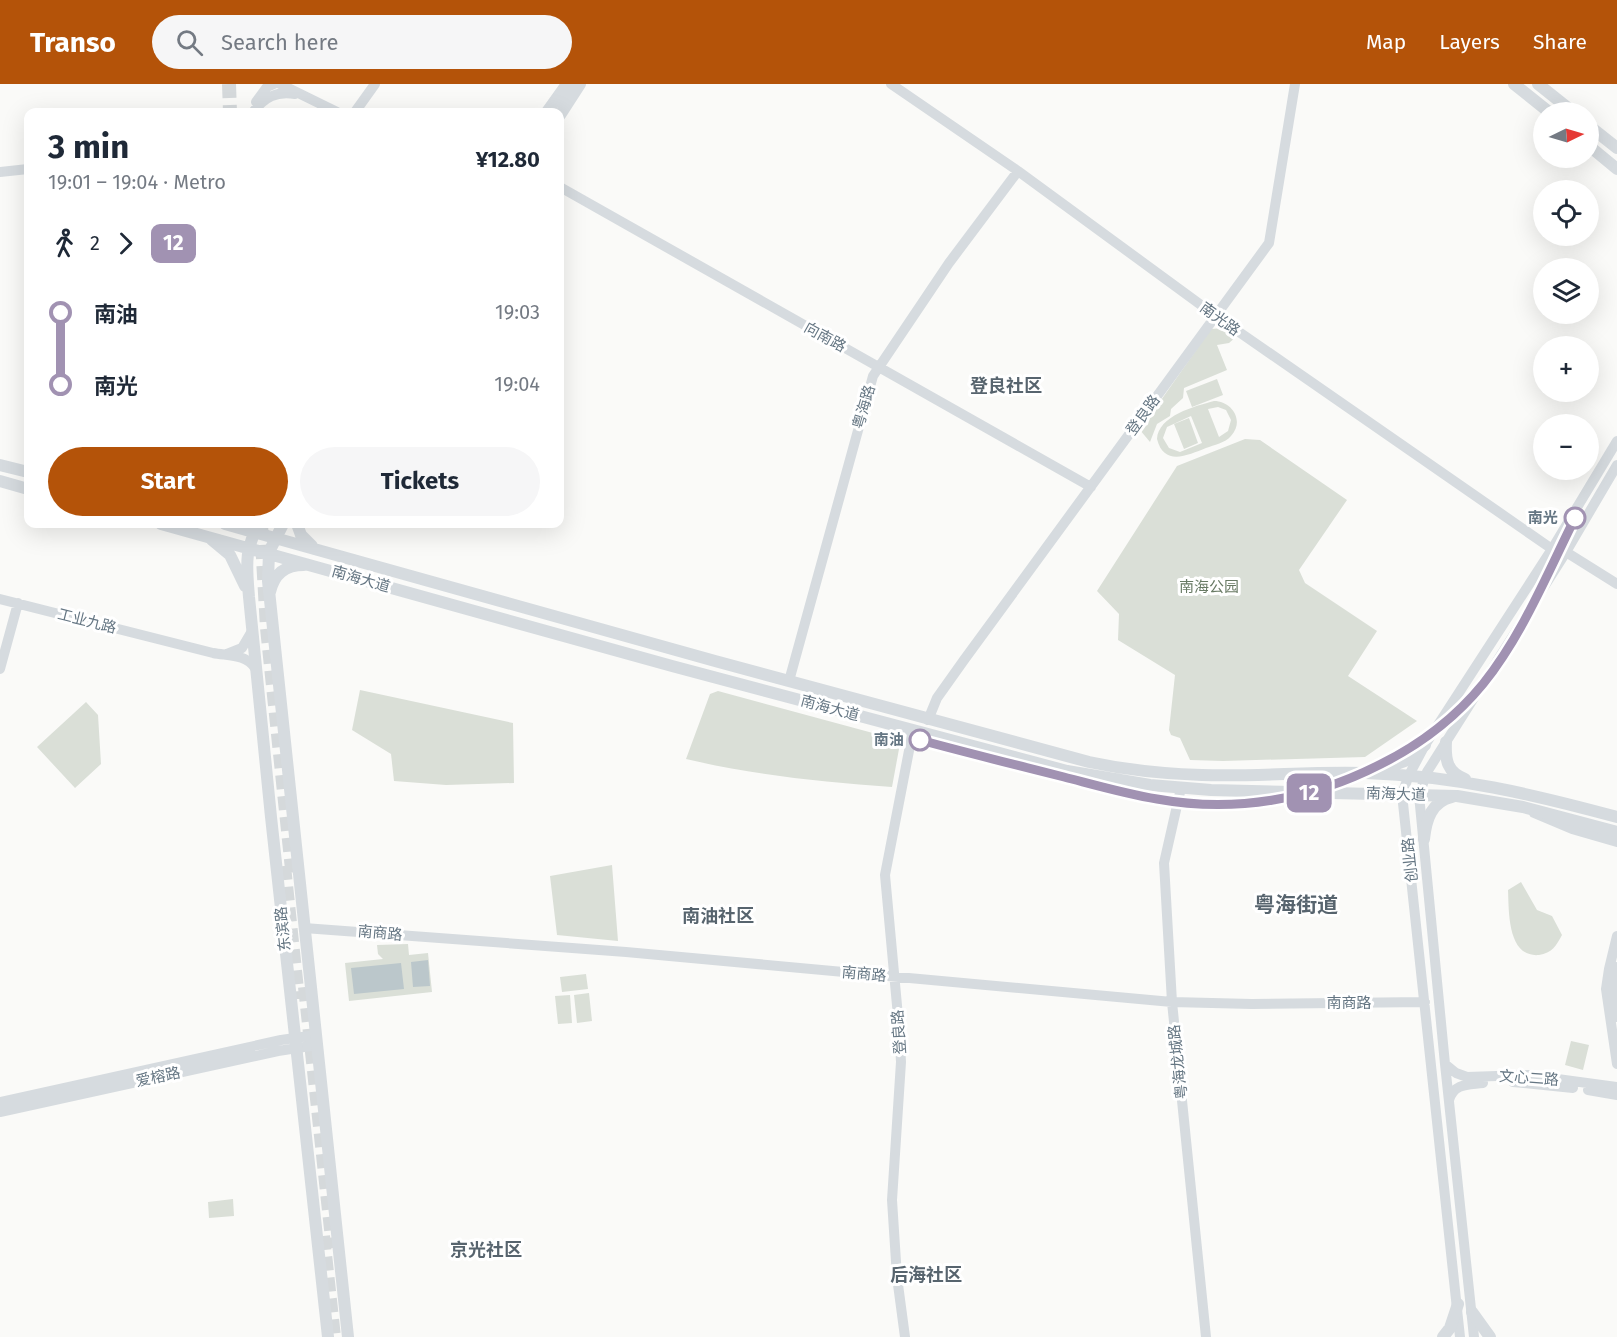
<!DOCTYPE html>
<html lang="en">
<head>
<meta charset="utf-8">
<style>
	:root { --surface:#fff; --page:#f6f6f7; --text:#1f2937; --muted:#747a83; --accent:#b45309 }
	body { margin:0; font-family:"Fira Sans","Noto Sans SC",sans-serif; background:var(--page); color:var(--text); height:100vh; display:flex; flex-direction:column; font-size:22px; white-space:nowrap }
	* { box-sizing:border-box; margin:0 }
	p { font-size:20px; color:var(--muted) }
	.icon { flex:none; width:33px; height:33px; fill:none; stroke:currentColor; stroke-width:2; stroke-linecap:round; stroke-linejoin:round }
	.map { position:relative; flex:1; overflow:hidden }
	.details { position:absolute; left:24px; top:24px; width:540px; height:420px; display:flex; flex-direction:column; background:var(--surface); border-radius:12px; box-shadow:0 6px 24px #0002 }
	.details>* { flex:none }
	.badge { padding:0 12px; border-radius:9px; font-size:21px; line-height:39px }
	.needle { width:39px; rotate:85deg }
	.tools { position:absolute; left:1533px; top:18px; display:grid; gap:12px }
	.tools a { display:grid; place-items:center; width:66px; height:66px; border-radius:50%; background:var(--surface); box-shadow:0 6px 24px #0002; font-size:30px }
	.map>.badge { position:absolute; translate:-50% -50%; box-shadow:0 0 0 3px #fff }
	.legs { display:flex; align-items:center; gap:9px; height:66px; padding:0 24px; font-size:20px }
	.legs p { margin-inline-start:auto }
	.headline { display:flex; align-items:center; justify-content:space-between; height:102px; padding:0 24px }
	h1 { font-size:33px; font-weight:700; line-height:45px }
	.cta { display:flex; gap:12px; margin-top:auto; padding:12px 24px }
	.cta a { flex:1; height:69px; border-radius:36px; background:var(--accent); color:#fff; font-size:24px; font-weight:700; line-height:69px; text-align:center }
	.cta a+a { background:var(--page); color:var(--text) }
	ul { padding:0 24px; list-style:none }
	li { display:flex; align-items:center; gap:21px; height:72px; font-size:22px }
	li i { display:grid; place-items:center; width:9px; height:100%; margin:0 8px; background:currentColor }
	li i::after { content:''; width:15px; height:15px; margin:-8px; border:4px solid; border-radius:50%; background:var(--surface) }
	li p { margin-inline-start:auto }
	li:first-child i { background:linear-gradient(#0000 50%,currentColor 0) }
	li:last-child i { background:linear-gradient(currentColor 50%,#0000 0) }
	header { display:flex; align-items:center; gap:36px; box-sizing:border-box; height:84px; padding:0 30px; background:var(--accent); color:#fff }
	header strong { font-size:28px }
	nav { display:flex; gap:33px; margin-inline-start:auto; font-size:21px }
	.search { width:420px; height:54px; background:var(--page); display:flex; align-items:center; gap:15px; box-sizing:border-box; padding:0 21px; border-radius:33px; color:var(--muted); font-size:22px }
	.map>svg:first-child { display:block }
	.green { fill:#dadfd7; fill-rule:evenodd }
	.water { fill:#bbc7cb }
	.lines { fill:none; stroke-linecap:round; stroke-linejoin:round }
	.highway-tunnel { stroke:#d5d9db; stroke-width:14; stroke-dasharray:14 7; stroke-linecap:butt }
	.secondary { stroke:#d6dbdf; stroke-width:10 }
	.primary { stroke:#d6dbdf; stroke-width:12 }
	.line-1-casing { stroke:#fff; stroke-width:14 }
	.line-1 { stroke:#a192b2; stroke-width:9 }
	.stop-1-dot { fill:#fff; stroke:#a192b2; stroke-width:3 }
	.labels { text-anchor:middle; stroke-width:6; stroke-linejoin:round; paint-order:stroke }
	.street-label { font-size:15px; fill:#657683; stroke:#fff }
	.stop-label { font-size:15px; font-weight:bold; fill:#657683; stroke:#fff; text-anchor:end }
	.park-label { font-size:15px; fill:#687a64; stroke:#fff }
	.quarter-label { font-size:18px; font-weight:bold; fill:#57646e; stroke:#fff }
	.district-label { font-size:21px; font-weight:bold; fill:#57646e; stroke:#fff }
</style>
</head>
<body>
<header>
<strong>Transo</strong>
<div class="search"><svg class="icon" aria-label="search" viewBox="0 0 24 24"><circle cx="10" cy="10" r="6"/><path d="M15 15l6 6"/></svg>Search here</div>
<nav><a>Map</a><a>Layers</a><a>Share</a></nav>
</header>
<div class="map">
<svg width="1617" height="1253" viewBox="0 0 1617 1253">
	<rect width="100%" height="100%" fill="#fafaf8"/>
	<path class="green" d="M 1224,244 L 1237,252 L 1229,259 L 1217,261 L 1227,286 L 1184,304 L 1183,314 L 1171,325 L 1170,332 L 1157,340 L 1150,358 L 1140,346 L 1211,245 Z
		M 1217,295 L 1223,311 L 1192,323 L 1186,307 Z
		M 1214,317 C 1232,317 1245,337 1231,352 C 1225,359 1214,361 1206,364 C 1188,371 1164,383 1157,355 C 1158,332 1195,322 1214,317 ZM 1218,323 L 1226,326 L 1231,336 L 1228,347 L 1219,353 L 1208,325 ZM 1191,332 L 1202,359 L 1180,368 L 1169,364 L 1163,354 L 1167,343 Z
		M 1189,334 L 1198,359 L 1184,365 L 1174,340 Z
		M 1245,355 L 1260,356 L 1347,416 L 1299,486 L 1305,499 L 1377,547 L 1348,592 L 1417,637 L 1365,673 L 1223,677 L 1190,676 L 1180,654 L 1171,651 L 1169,646 L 1175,591 L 1118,556 L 1119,530 L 1097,507 L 1177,382 Z
		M 360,606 L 513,639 L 514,699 L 446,701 L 394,697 L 391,670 L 352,646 Z
		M 718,607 L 895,655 L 899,665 L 892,703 C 822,698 754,691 686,675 L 710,610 Z
		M 86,618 L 98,631 L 101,680 L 75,704 L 37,663 Z
		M 612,781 L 618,857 L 557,851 L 550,792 Z
		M 1521,798 L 1537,826 L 1552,832 L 1562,851 C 1556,862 1552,869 1539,871 C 1507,874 1509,826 1508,806 Z
		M 408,860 L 409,871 L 428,869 L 432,908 L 349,917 L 345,879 L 383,875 L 378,870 L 377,861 Z
		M 586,890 L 588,905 L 562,908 L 560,893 Z
		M 589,909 L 592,937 L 577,939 L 574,911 Z
		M 570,911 L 572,939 L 558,940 L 555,912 Z
		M 1571,957 L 1589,961 L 1583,986 L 1565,981 Z
		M 233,1115 L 234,1132 L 209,1134 L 208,1118 Z"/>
	<path class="water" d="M 428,876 L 430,902 L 413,903 L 411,878 Z
		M 401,879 L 404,905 L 354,910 L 351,884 Z"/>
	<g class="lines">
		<path class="highway-tunnel" d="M 229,0 L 230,28
			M 261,440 L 267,544 L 293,795
			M 284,782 L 298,915
			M 305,903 L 333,1164
			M 323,1152 L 334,1253"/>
		<path class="secondary" d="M 280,0 L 337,28
			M 891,0 L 1018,87 L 1216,232 L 1552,465
			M 256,18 L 267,3 L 274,0
			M 253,28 C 265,13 276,7 295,10
			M 355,28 L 375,0
			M 0,88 L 28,85
			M 560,103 L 1091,403
			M 1566,468 L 1617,500
			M 0,515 L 213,569 C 228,572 246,570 255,584
			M 227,570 L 242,564 L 252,547
			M 0,585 L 18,519
			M 789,597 L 873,292 L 949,179 L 1018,87
			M 928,636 L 937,614 L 964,576 L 1269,159 L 1295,0
			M 1181,704 L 1164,779 L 1172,918 L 1206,1253
			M 1534,729 L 1572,745 L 1617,758
			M 304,844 L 626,868 L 1172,918 L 1252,920 L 1425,918
			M 1617,852 L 1609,885 L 1606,905 L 1617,980
			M 1617,883 L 1614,905 L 1617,933
			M 1445,980 L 1456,989 L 1467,993 L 1528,991 L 1617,1003
			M 1513,998 L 1573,1004
			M 1588,1006 L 1617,1011
			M 1449,1016 C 1454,999 1468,1001 1483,999
			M 0,1018 L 281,956 L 316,951
			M 0,1028 L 278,967 L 317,961
			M 905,1253 L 897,1193 L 892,1116 L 901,978 L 899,943 L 885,791 L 913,646
			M 1460,1253 L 1402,710 L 1409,691 L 1425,661 L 1552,465 L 1617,357
			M 1474,1253 L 1445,980 L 1419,711 L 1427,688 L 1566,468 L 1617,381"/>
		<path class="primary" d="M 1514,0 L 1549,28
			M 1538,0 L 1573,28
			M 547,28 L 567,0
			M 560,31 L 580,0
			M 1588,41 L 1617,64
			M 1588,61 L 1617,85
			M 0,381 L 28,388
			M 0,397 L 28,405
			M 161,440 L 672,582 L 1067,687 L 1150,701 L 1211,706 L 1457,712 L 1523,723 L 1617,748
			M 225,440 L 715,577 L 1089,678 C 1127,686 1164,690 1202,691 C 1257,693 1312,687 1366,689 C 1456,692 1532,710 1617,733
			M 261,440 C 243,461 247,487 249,513 L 271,733 L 328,1253
			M 283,440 L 269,468 L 268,497 L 348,1253
			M 297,440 L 301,451 L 312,462
			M 212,456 L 230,471 L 245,502
			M 270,508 C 274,490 285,481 304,481
			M 1446,658 C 1445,676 1447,688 1465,695
			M 1381,686 L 1405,677 L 1425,661
			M 1424,755 C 1426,736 1431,718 1452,713
			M 1472,1228 L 1490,1253
			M 1443,1253 L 1450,1244 L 1458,1220"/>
	</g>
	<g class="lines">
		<g class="line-1-casing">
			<path id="line-1" d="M 920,656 C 968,669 1016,681 1064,693 C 1095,701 1126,710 1157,715 C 1234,729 1311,716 1381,680 C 1419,661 1456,633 1483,600 C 1523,550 1547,490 1575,434"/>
		</g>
		<use href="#line-1" class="line-1"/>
	</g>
	<g class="stop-1-dot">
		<circle cx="1575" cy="434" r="10"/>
		<circle cx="920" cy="656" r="10"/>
	</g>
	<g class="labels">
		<g class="street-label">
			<text transform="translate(1220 235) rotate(36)" y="5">南光路</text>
			<text transform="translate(825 253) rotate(29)" y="5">向南路</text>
			<text transform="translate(864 323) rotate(-74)" y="5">粤海路</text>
			<text transform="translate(1143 331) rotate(-54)" y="5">登良路</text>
			<text transform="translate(361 495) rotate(16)" y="5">南海大道</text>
			<text transform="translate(87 537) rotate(14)" y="5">工业九路</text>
			<text transform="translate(830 624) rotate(15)" y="5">南海大道</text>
			<text transform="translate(1396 710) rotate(2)" y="5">南海大道</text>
			<text transform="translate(1410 776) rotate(-96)" y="5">创业路</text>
			<text transform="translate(283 845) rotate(-96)" y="5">东滨路</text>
			<text transform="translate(380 849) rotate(5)" y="5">南商路</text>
			<text transform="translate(864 890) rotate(5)" y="5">南商路</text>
			<text x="1349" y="924">南商路</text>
			<text transform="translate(899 948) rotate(-94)" y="5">登良路</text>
			<text transform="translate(1178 978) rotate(-96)" y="5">粤海龙城路</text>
			<text transform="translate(158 993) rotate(-12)" y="5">爱榕路</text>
			<text transform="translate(1529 994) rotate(4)" y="5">文心二路</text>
		</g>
		<g class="stop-label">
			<text x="1558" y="439">南光</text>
			<text x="904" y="661">南油</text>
		</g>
		<g class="park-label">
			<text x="1209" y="508">南海公园</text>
		</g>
		<g class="quarter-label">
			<text x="1006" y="308">登良社区</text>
			<text x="718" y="838">南油社区</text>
			<text x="486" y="1172">京光社区</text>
			<text x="926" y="1197">后海社区</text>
		</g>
		<g class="district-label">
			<text x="1296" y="828">粤海街道</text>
		</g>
	</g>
</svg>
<div class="tools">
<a><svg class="needle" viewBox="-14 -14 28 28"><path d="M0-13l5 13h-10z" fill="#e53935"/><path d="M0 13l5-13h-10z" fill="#747a83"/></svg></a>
<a><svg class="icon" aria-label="locate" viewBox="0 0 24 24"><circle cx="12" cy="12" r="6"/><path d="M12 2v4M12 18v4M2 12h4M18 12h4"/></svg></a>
<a><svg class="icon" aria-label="layers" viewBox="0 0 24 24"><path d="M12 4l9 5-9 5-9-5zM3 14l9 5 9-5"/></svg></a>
<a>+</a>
<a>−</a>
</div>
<b class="badge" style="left:1309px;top:709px;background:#a192b2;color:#fff">12</b>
<section class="details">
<div class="headline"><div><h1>3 min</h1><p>19:01 – 19:04 · Metro</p></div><b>¥12.80</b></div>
<div class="legs"><svg class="icon" aria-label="walk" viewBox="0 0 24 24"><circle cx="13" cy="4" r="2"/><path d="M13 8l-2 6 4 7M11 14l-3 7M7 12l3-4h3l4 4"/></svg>2<svg class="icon" aria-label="forward" viewBox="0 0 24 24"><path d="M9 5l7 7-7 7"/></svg><b class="badge" style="background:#a192b2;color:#fff">12</b></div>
<ul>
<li><i style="color:#a192b2"></i><b>南油</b><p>19:03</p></li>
<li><i style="color:#a192b2"></i><b>南光</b><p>19:04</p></li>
</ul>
<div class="cta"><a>Start</a><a>Tickets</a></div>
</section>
</div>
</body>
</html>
